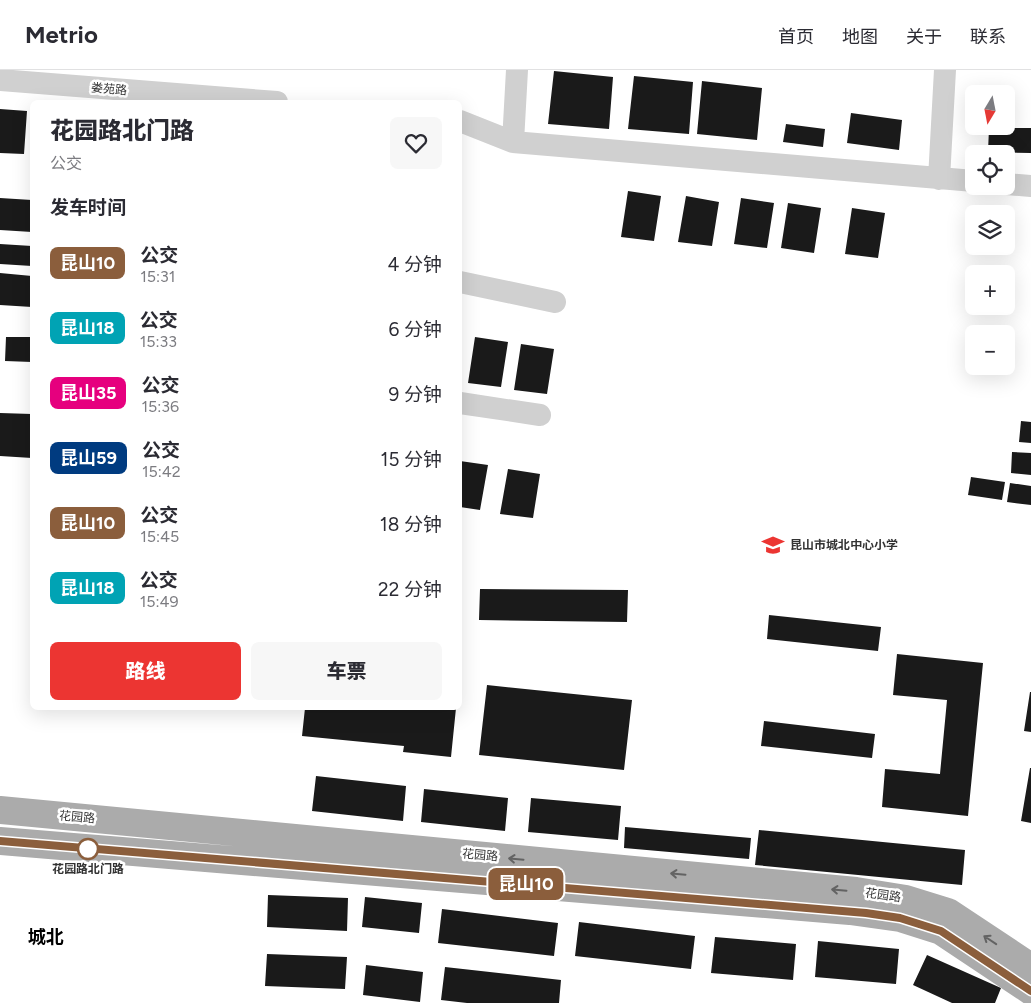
<!DOCTYPE html>
<html lang="zh">
<head>
<meta charset="utf-8">
<style>
	:root { --surface:#fff; --page:#f7f7f7; --text:#2b2b33; --muted:#7c7c81; --line:#e1e1e2; --accent:#ec3532 }
	body { margin:0; font-family:Figtree,"Noto Sans SC",sans-serif; background:var(--page); color:var(--text); height:100vh; display:flex; flex-direction:column; font-size:19px; white-space:nowrap }
	* { box-sizing:border-box; margin:0 }
	p { font-size:16px; color:var(--muted) }
	.icon { flex:none; width:28px; height:28px; fill:none; stroke:currentColor; stroke-width:2; stroke-linecap:round; stroke-linejoin:round }
	.map { position:relative; flex:1; overflow:hidden }
	.drawer { position:absolute; left:30px; top:30px; width:432px; height:610px; display:flex; flex-direction:column; background:var(--surface); border-radius:8px; box-shadow:0 5px 20px #0002 }
	.drawer>* { flex:none }
	.badge { padding:0 10px; border-radius:8px; font-size:18px; line-height:32px }
	.needle { width:32px; rotate:190deg }
	.buttons { position:absolute; left:965px; top:15px; display:grid; gap:10px }
	.buttons a { display:grid; place-items:center; width:50px; height:50px; border-radius:8px; background:var(--surface); box-shadow:0 5px 20px #0002; font-size:25px }
	.map>.badge { position:absolute; translate:-50% -50%; box-shadow:0 0 0 2px #fff }
	h2 { padding:0 20px; font-size:19px; line-height:45px }
	.round { display:grid; place-items:center; flex:none; width:52px; height:52px; border-radius:8px; background:var(--page) }
	.summary { display:flex; align-items:center; justify-content:space-between; height:85px; padding:0 20px }
	h1 { font-size:24px; font-weight:800; line-height:38px }
	.button { display:flex; gap:10px; margin-top:auto; padding:10px 20px }
	.button a { flex:1; height:58px; border-radius:8px; background:var(--accent); color:#fff; font-size:20px; font-weight:800; line-height:58px; text-align:center }
	.button a+a { background:var(--page); color:var(--text) }
	ul { padding:0; list-style:none }
	li { display:flex; align-items:center; gap:15px; height:65px; padding:0 20px }
	li div { flex:1 }
	li b { display:block; font-size:19px }
	li em { font-style:normal }
	li .badge { min-width:55px; font-weight:700; text-align:center }
	header { display:flex; align-items:center; gap:30px; box-sizing:border-box; height:70px; padding:0 25px; background:var(--surface); border-bottom:1px solid var(--line) }
	header strong { font-size:24px }
	nav { display:flex; gap:28px; margin-inline-start:auto; font-size:18px }
	.map>svg:first-child { display:block }
	.building { fill:#1a1a1a }
	.lines { fill:none; stroke-linecap:round; stroke-linejoin:round }
	.minor { stroke:#d0d0d0; stroke-width:22 }
	.major { stroke:#ababab; stroke-width:28 }
	.oneway { stroke:#636363 }
	.line-casing { stroke:#fff; stroke-width:11 }
	.line { stroke:#8b5e3c; stroke-width:8 }
	.stop-dot { fill:#fff; stroke:#8b5e3c; stroke-width:2.5 }
	.labels { text-anchor:middle; stroke-width:5; stroke-linejoin:round; paint-order:stroke }
	.street-label { font-size:12px; fill:#333; stroke:#fff }
	.poi-label { font-size:12px; font-weight:bold; fill:#333; stroke:#fff; text-anchor:start }
	.stop-label { font-size:12px; font-weight:bold; fill:#333; stroke:#fff }
	.district-label { font-size:18px; font-weight:bold; fill:#000; stroke:#fff }
</style>
</head>
<body>
<header>
<strong>Metrio</strong>
<nav><a>首页</a><a>地图</a><a>关于</a><a>联系</a></nav>
</header>
<div class="map">
<svg width="1031" height="933" viewBox="0 0 1031 933">
	<rect width="100%" height="100%" fill="#fff"/>
	<path class="building" d="M 554,1 L 613,7 L 609,59 L 548,54 Z
		M 634,6 L 693,12 L 689,64 L 628,59 Z
		M 702,11 L 762,18 L 757,70 L 697,64 Z
		M 0,39 L 27,41 L 24,84 L 0,83 Z
		M 851,43 L 902,50 L 899,80 L 847,73 Z
		M 786,54 L 825,59 L 823,77 L 783,72 Z
		M 989,58 L 1031,58 L 1031,83 L 988,82 Z
		M 628,121 L 661,126 L 654,171 L 621,167 Z
		M 686,126 L 719,132 L 712,176 L 678,172 Z
		M 0,128 L 32,130 L 32,162 L 0,160 Z
		M 741,128 L 774,133 L 767,178 L 734,174 Z
		M 788,133 L 821,138 L 814,183 L 781,178 Z
		M 852,138 L 885,143 L 878,188 L 845,184 Z
		M 0,174 L 32,176 L 32,196 L 0,194 Z
		M 0,203 L 32,206 L 32,237 L 0,235 Z
		M 6,267 L 32,267 L 32,292 L 5,291 Z
		M 475,267 L 508,272 L 501,317 L 468,313 Z
		M 521,274 L 554,279 L 547,324 L 514,320 Z
		M 0,343 L 32,344 L 32,388 L 0,386 Z
		M 1021,351 L 1031,352 L 1031,373 L 1019,372 Z
		M 1012,382 L 1031,383 L 1031,405 L 1011,403 Z
		M 460,391 L 488,395 L 480,440 L 460,437 Z
		M 508,399 L 540,404 L 533,448 L 500,444 Z
		M 971,407 L 1005,412 L 1002,430 L 968,425 Z
		M 1010,413 L 1031,416 L 1031,435 L 1007,432 Z
		M 480,519 L 628,520 L 627,552 L 479,550 Z
		M 769,545 L 881,557 L 878,581 L 767,569 Z
		M 897,584 L 983,593 L 968,746 L 882,737 L 885,699 L 940,704 L 947,630 L 893,625 Z
		M 487,615 L 632,630 L 624,700 L 479,685 Z
		M 1030,622 L 1031,622 L 1031,662 L 1024,661 Z
		M 305,638 L 456,638 L 451,687 L 403,682 L 404,676 L 302,666 Z
		M 764,651 L 875,664 L 872,688 L 761,676 Z
		M 1030,698 L 1031,698 L 1031,753 L 1021,751 Z
		M 316,706 L 406,716 L 403,751 L 312,741 Z
		M 424,719 L 508,728 L 505,761 L 421,752 Z
		M 531,728 L 621,736 L 618,770 L 528,762 Z
		M 625,757 L 751,768 L 749,789 L 624,778 Z
		M 759,760 L 965,780 L 962,815 L 755,795 Z
		M 268,825 L 348,828 L 347,861 L 267,857 Z
		M 365,827 L 422,833 L 419,863 L 362,857 Z
		M 442,839 L 558,853 L 554,886 L 438,873 Z
		M 579,852 L 695,866 L 691,899 L 575,886 Z
		M 715,867 L 796,874 L 793,910 L 711,903 Z
		M 818,871 L 899,879 L 896,914 L 815,907 Z
		M 267,884 L 347,887 L 345,919 L 265,916 Z
		M 927,885 L 1001,918 L 995,933 L 952,933 L 913,915 Z
		M 366,895 L 423,902 L 420,932 L 363,925 Z
		M 445,897 L 561,910 L 559,933 L 467,933 L 441,930 Z"/>
	<g class="lines">
		<path class="minor" d="M 0,10 L 277,32
			M 460,51 L 513,72 L 517,0
			M 513,72 L 974,111
			M 939,109 L 945,0
			M 1006,114 L 1031,116
			M 460,212 L 555,232
			M 460,333 L 540,345"/>
		<path class="major" d="M 0,740 L 856,821 L 906,829 L 948,842 L 1031,897
			M 0,771 L 850,841 L 900,848 L 941,861 L 1031,921"/>
	</g>
	<defs><path id="oneway-shaft" d="M-6 0H5M1.5-3L5.5 0L1.5 3" fill="none" stroke-width="1.6" stroke-linecap="round" stroke-linejoin="round" transform="scale(1.25)"/></defs>
	<g class="oneway">
		<use href="#oneway-shaft" transform="translate(516 789) rotate(-175)"/>
		<use href="#oneway-shaft" transform="translate(678 804) rotate(-175)"/>
		<use href="#oneway-shaft" transform="translate(839 820) rotate(-175)"/>
		<use href="#oneway-shaft" transform="translate(990 870) rotate(-146)"/>
	</g>
	<g class="lines">
		<g class="line-casing">
			<path id="line" d="M 0,771 L 866,843 L 900,848 L 941,861 L 1031,921"/>
		</g>
		<use href="#line" class="line"/>
	</g>
	<defs>
		<g id="school-bare" transform="scale(1.725)"><path d="M0-5L7-2L0 1L-7-2ZM-4 1L0 2.5L4 1V4Q0 6-4 4Z" fill="#ec3532" stroke="#fff" stroke-width="2.5" paint-order="stroke"/></g>
	</defs>
	<g fill-rule="evenodd">
		<use href="#school-bare" x="773" y="475"/>
	</g>
	<circle class="stop-dot" cx="88" cy="779" r="10"/>
	<g class="labels">
		<g class="street-label">
			<text transform="translate(109 19) rotate(5)" y="4">娄苑路</text>
			<text transform="translate(77 747) rotate(5)" y="4">花园路</text>
			<text transform="translate(480 785) rotate(5)" y="4">花园路</text>
			<text transform="translate(883 825) rotate(8)" y="4">花园路</text>
		</g>
		<g class="poi-label">
			<text x="790" y="479">昆山市城北中心小学</text>
		</g>
		<g class="stop-label">
			<text x="88" y="803">花园路北门路</text>
		</g>
		<g class="district-label">
			<text x="46" y="873">城北</text>
		</g>
	</g>
</svg>
<div class="buttons">
<a><svg class="needle" viewBox="-14 -14 28 28"><path d="M0-13l5 13h-10z" fill="#e53935"/><path d="M0 13l5-13h-10z" fill="#7c7c81"/></svg></a>
<a><svg class="icon" aria-label="locate" viewBox="0 0 24 24"><circle cx="12" cy="12" r="6"/><path d="M12 2v4M12 18v4M2 12h4M18 12h4"/></svg></a>
<a><svg class="icon" aria-label="layers" viewBox="0 0 24 24"><path d="M12 4l9 5-9 5-9-5zM3 14l9 5 9-5"/></svg></a>
<a>+</a>
<a>−</a>
</div>
<b class="badge" style="left:526px;top:814px;background:#8b5e3c;color:#fff">昆山10</b>
<section class="drawer">
<div class="summary"><div><h1>花园路北门路</h1><p>公交</p></div><a class="round"><svg class="icon" aria-label="heart" viewBox="0 0 24 24"><path d="M12 20l-8-8c-3-5 5-10 8-4 3-6 11-1 8 4z"/></svg></a></div>
<h2>发车时间</h2>
<ul>
<li><span class="badge" style="background:#8b5e3c;color:#fff">昆山10</span><div><b>公交</b><p>15:31</p></div><em>4 分钟</em></li>
<li><span class="badge" style="background:#00a3b4;color:#fff">昆山18</span><div><b>公交</b><p>15:33</p></div><em>6 分钟</em></li>
<li><span class="badge" style="background:#e6007e;color:#fff">昆山35</span><div><b>公交</b><p>15:36</p></div><em>9 分钟</em></li>
<li><span class="badge" style="background:#003b80;color:#fff">昆山59</span><div><b>公交</b><p>15:42</p></div><em>15 分钟</em></li>
<li><span class="badge" style="background:#8b5e3c;color:#fff">昆山10</span><div><b>公交</b><p>15:45</p></div><em>18 分钟</em></li>
<li><span class="badge" style="background:#00a3b4;color:#fff">昆山18</span><div><b>公交</b><p>15:49</p></div><em>22 分钟</em></li>
</ul>
<div class="button"><a>路线</a><a>车票</a></div>
</section>
</div>
</body>
</html>
